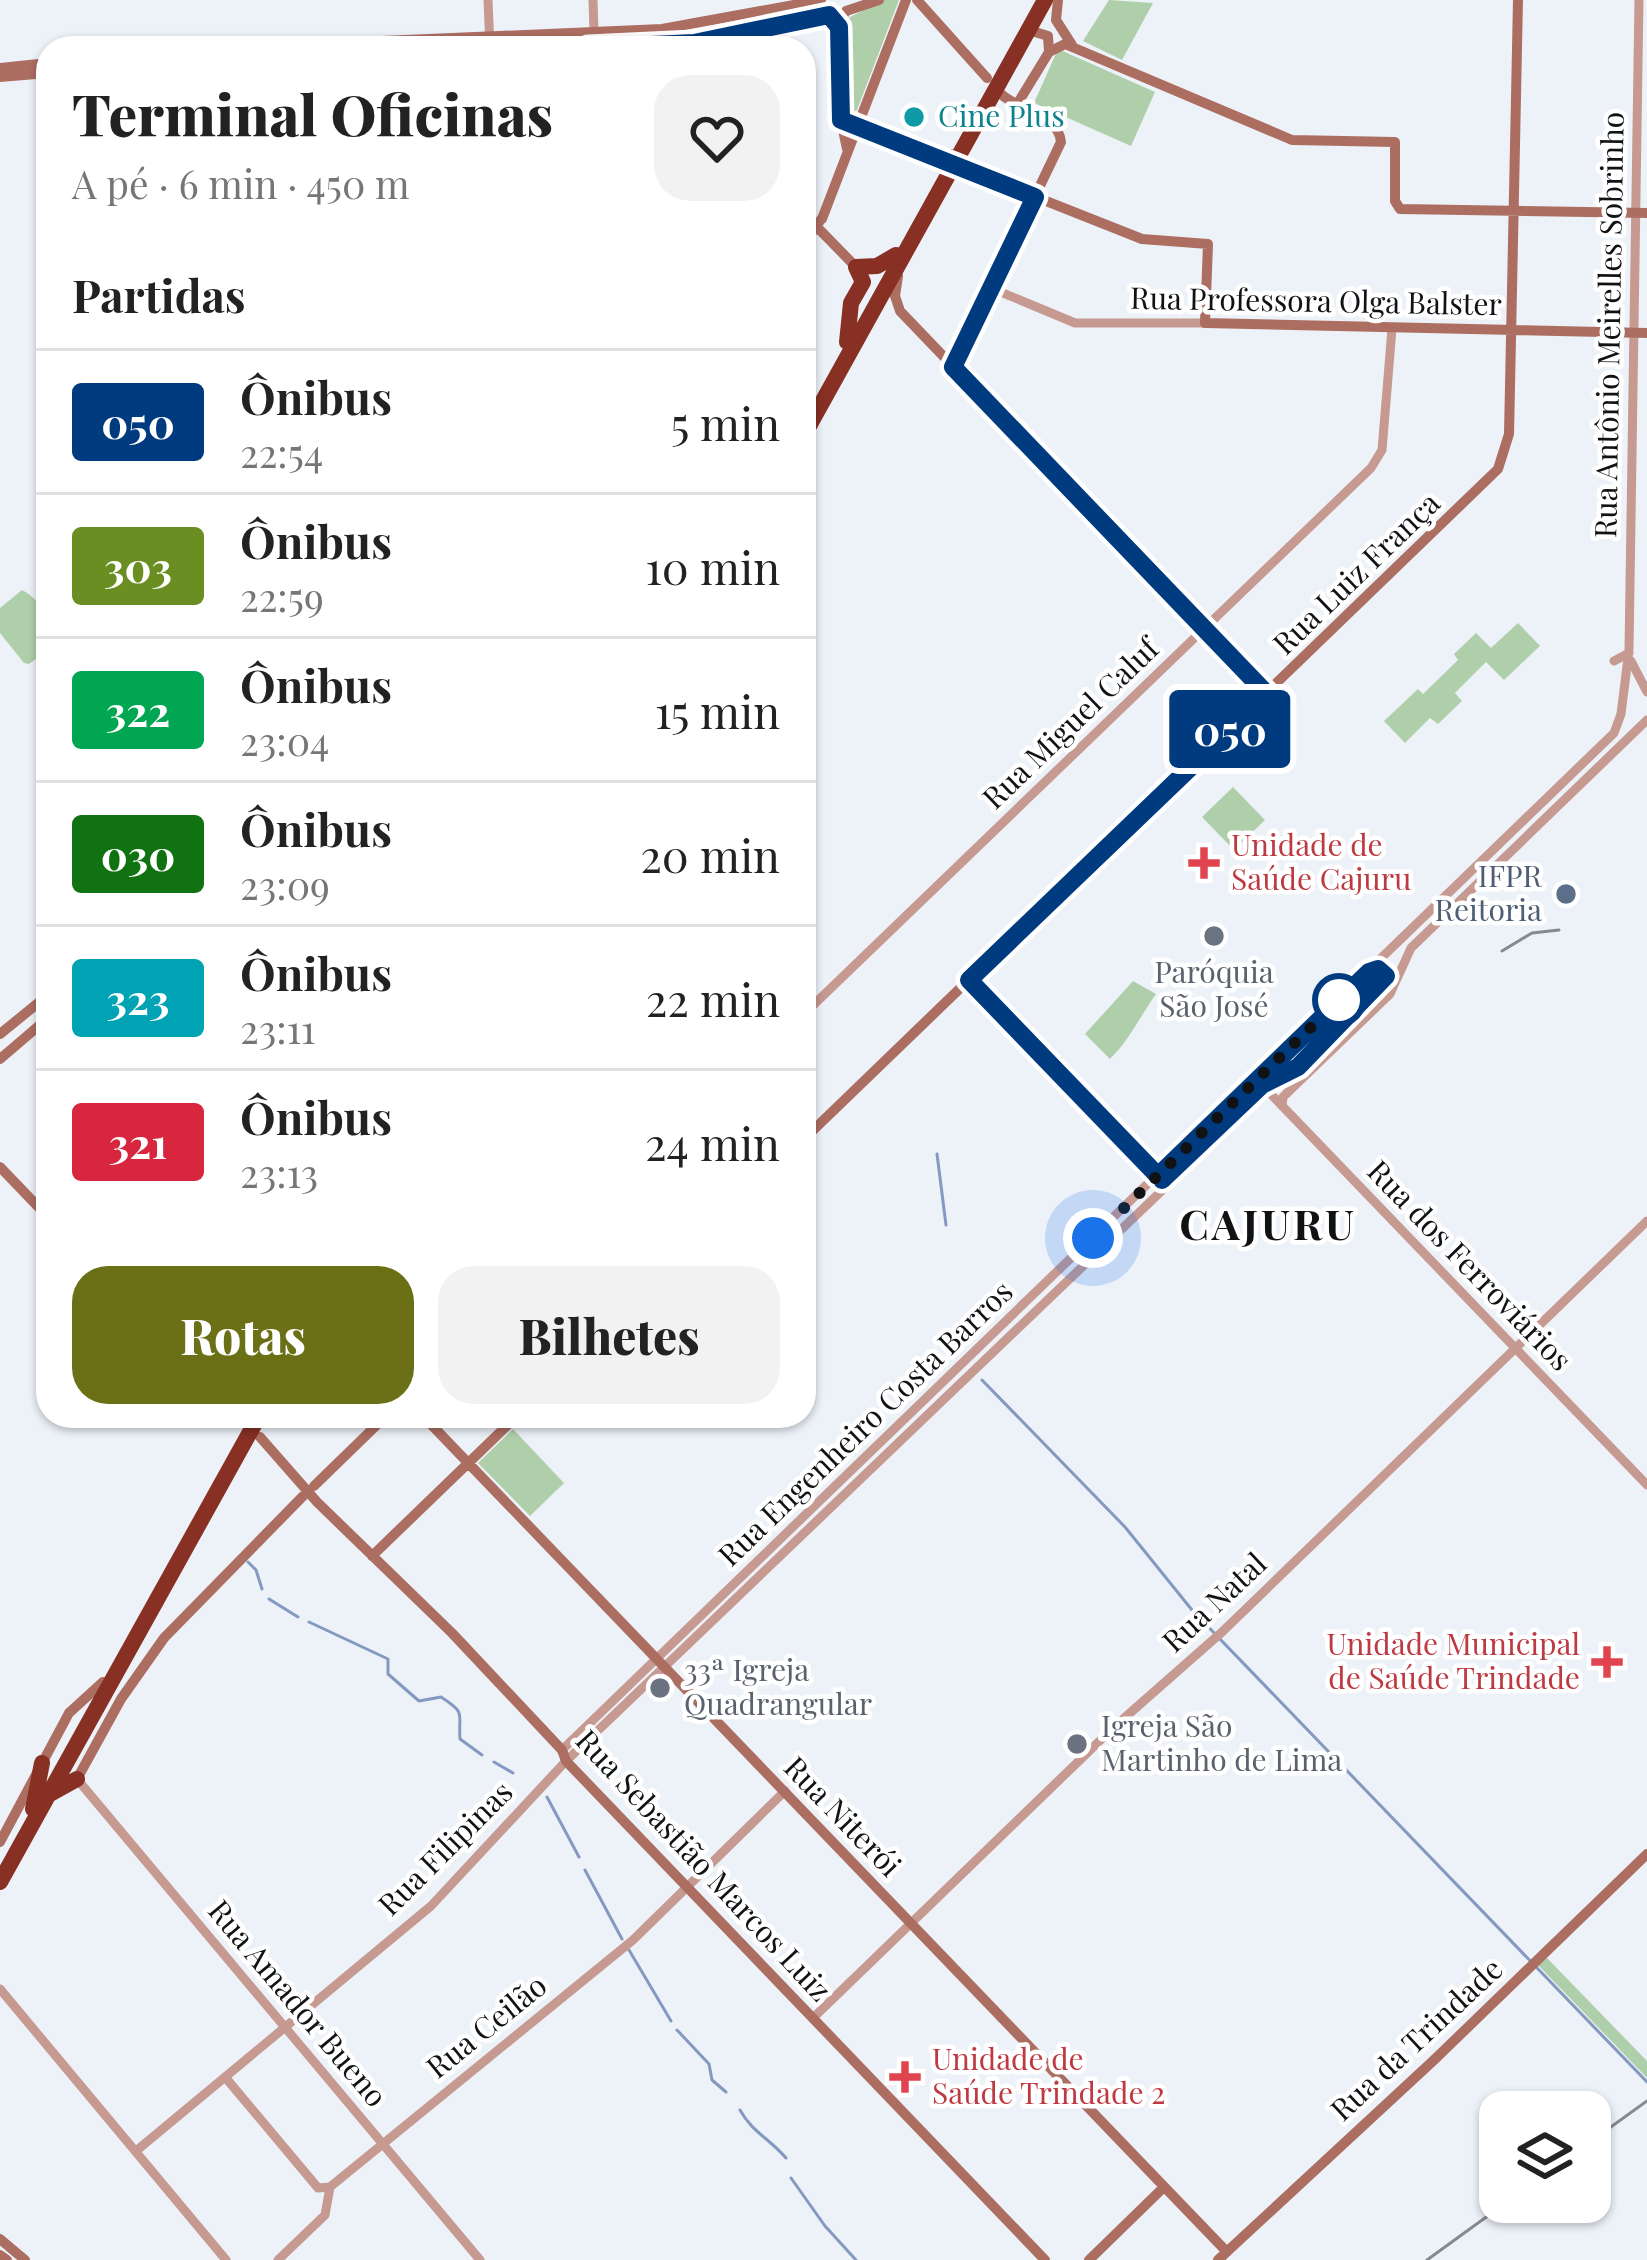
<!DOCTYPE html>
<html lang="pt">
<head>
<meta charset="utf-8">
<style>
	:root { --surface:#fff; --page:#f2f2f2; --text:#222; --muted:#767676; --line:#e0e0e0; --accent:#6b6f15 }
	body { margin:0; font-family:"Playfair Display",serif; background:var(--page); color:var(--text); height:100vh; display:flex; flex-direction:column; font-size:45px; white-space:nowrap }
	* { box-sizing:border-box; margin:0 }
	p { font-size:39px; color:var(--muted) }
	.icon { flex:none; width:66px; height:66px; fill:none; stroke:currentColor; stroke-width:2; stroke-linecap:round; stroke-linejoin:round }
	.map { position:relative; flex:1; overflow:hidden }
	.panel { position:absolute; left:36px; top:36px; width:780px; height:1392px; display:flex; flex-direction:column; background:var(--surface); border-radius:36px; box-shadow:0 3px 9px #0004 }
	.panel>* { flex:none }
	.badge { padding:0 24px; border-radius:9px; font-size:42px; line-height:78px }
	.buttons { position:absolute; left:1479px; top:2091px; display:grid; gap:24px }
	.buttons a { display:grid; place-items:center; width:132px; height:132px; border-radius:24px; background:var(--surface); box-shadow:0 3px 9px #0004; font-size:60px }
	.you { position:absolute; width:60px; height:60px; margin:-30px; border:9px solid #fff; border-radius:50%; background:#1a73e8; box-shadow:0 0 0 18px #1a73e833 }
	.map>.badge { position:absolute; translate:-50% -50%; box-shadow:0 0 0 6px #fff }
	h2 { padding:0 36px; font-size:45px; line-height:108px }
	.round { display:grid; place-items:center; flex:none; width:126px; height:126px; border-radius:36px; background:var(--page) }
	.head { display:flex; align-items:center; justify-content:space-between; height:204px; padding:0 36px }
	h1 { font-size:57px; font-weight:800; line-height:90px }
	.cta { display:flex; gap:24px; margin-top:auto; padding:24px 36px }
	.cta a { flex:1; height:138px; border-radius:36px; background:var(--accent); color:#fff; font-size:48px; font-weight:800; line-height:138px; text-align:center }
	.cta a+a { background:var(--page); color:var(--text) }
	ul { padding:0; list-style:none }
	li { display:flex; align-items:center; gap:36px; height:144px; padding:0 36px; border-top:3px solid var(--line) }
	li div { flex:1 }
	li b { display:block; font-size:45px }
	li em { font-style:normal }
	li .badge { min-width:132px; font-weight:700; text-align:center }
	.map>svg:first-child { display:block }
	.green { fill:#afcfab }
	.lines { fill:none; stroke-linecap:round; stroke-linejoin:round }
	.stream { stroke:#8499c0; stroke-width:3 }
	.tertiary { stroke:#c69991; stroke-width:9 }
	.secondary { stroke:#ad6e62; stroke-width:10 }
	.motorway { stroke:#873023; stroke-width:16 }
	.rail { stroke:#86898e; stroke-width:3 }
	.motorway-bridge { stroke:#873023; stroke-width:16 }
	.line-casing { stroke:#fff; stroke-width:27 }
	.line { stroke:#003b80; stroke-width:18 }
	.walk { stroke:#101214; stroke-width:12; stroke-dasharray:0 21.6 }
	.culture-dot { fill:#0f9aa8; stroke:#fff; stroke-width:4.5 }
	.health-dot { fill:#e0444e; stroke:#fff; stroke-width:4.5 }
	.service-dot { fill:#5c6f8a; stroke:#fff; stroke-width:4.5 }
	.worship-dot { fill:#6b7280; stroke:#fff; stroke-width:4.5 }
	.stop-dot { fill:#fff; stroke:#003b80; stroke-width:6 }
	.labels { text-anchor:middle; stroke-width:9; stroke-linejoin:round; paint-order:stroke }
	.culture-label { font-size:30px; fill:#0d838f; stroke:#fff; text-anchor:start }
	.street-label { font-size:30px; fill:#101214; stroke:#fff }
	.health-label { font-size:30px; fill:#be3a42; stroke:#fff; text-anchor:start }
	.service-label { font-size:30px; fill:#4e5e75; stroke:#fff; text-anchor:end }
	.worship-label { font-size:30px; fill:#5b616d; stroke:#fff; text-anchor:start }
	.district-label { font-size:42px; font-weight:bold; letter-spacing:3px; fill:#101214; stroke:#fff }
</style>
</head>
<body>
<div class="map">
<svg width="1647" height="2260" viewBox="0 0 1647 2260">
	<rect width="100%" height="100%" fill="#edf2f9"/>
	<path class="green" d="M 884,0 L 899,0 L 857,110 L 852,113 L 846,19 Z
		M 1109,0 L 1153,3 L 1122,60 L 1083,41 Z
		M 1058,49 L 1155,92 L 1131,146 L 1034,103 Z
		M 22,590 C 47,603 48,624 48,650 L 29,664 L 24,663 L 0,633 L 0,608 Z
		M 1518,623 L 1540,646 L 1504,680 L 1486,662 L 1455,693 L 1462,701 L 1438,724 L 1430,718 L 1405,743 L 1384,721 L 1418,689 L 1423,694 L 1458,660 L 1454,654 L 1476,633 L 1491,648 Z
		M 1233,787 L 1265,820 L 1234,850 L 1202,817 Z
		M 1133,981 L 1156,994 C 1139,1018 1130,1039 1110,1059 L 1085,1034 Z
		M 513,1429 L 564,1483 L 530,1516 L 478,1463 Z
		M 1546,1957 L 1647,2061 L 1647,2078 L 1538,1965 Z"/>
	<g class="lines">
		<path class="stream" d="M 937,1154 L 946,1225
			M 982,1380 L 1125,1527 L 1192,1610 L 1647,2082
			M 248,1562 L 256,1570 L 262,1589
			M 269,1599 L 298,1617
			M 309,1622 L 388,1659 L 388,1674 L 419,1701 L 441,1697 C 467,1714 458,1712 460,1739 L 482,1755
			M 494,1762 L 513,1773
			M 547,1797 L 579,1857
			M 585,1870 L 622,1939
			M 629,1950 L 671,2021
			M 677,2030 L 709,2064 L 712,2080 L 726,2092
			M 740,2110 C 752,2132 770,2139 786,2158
			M 791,2178 L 825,2226 L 856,2260"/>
		<path class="tertiary" d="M 488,0 L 490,48
			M 593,0 L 594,32
			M 991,288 L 1075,323 L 1205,323
			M 1614,661 L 1629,653
			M 1631,661 L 1647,692
			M 804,1014 L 1371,468 L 1382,450 L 1392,329
			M 1264,1087 L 1647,1485
			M 1282,1106 L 1283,1097 L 1390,994 L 1411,948 L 1647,720
			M 562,1750 L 1614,733 L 1621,714 L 1629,650 L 1639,0
			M 77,1779 L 480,2260
			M 0,1989 L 226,2260
			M 813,2018 L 1113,1728 L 1222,1632 L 1647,1221
			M 225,2077 L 318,2188 L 330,2187
			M 136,2151 L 431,1906 L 566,1761 L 1267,1090 L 1301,1079
			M 278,2260 L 325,2215 L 330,2187 L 633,1940 L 785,1791"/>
		<path class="secondary" d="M 917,0 L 987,78
			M 1058,0 L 1056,20 L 1072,45
			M 1035,32 L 1048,36 L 1049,52
			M 221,48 L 662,29 L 821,0
			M 591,48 L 694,43 L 820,15 L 833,17 L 839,27
			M 1049,52 L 1065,44 L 1292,140 L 1395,142 L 1395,201 L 1400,209 L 1647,213
			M 0,68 L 48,63
			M 0,77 L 48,73
			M 1016,106 L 1049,52
			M 841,120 L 1142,239 L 1208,244 L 1205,323 L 1647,333
			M 847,149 L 841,120 L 840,21 L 846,11 L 879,0
			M 822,219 L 906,0
			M 817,227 L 856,267
			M 804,244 L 822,218
			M 898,276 L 895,296 L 900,311 L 1267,694
			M 953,367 L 1061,142 C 1059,115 1019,111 1001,94
			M 0,1034 L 48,995
			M 0,1059 L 48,1018
			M 804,1139 L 1498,469 L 1509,434 L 1518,0
			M 0,1167 L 48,1217
			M 240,1416 L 241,1416
			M 423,1416 L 1227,2252
			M 260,1437 L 317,1502 L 452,1633 L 562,1750 L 566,1761 L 1045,2260
			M 314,1486 L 386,1416
			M 372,1556 L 517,1416
			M 77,1779 L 121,1699 L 164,1638 L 307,1492
			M 0,1842 L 69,1713 L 103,1682
			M 0,2239 L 25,2260
			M 0,2255 L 7,2260
			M 1089,2260 L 1164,2187
			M 1218,2260 L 1434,2060 L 1647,1854"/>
		<path class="motorway" d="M 957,159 L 1045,0
			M 847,342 L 851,303 L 863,282 L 856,267 L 877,266 L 896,255
			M 804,435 L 952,168
			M 50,1794 L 77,1779
			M 33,1809 L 42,1763
			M 0,1882 L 259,1416"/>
		<path class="rail" d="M 1502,951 L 1532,933 L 1559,930
			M 1590,2142 L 1647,2101
			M 1427,2260 L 1507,2202"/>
		<path class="motorway-bridge" d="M 945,166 L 950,157"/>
	</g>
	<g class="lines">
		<g class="line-casing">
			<path id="line" d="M 588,48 L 694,43 L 829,15 L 839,27 L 841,120 L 1035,197 L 953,367 L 1267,694 L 969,980 L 1158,1176 L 1369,972 L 1378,969 L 1386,976 L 1298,1067 L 1262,1085 L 1162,1180"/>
		</g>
		<use href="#line" class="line"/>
		<path class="walk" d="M 1093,1238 L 1339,1000"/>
	</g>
	<circle class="culture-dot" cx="914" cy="117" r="12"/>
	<g class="health-dot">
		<path d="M1198 845h12v12h12v12h-12v12h-12v-12h-12v-12h12z"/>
		<path d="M1601 1644h12v12h12v12h-12v12h-12v-12h-12v-12h12z"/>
		<path d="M899 2059h12v12h12v12h-12v12h-12v-12h-12v-12h12z"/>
	</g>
	<circle class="service-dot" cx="1566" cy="894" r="12"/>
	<g class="worship-dot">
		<circle cx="1214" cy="936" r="12"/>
		<circle cx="660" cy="1688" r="12"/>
		<circle cx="1077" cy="1744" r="12"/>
	</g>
	<circle class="stop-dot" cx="1339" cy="1000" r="24"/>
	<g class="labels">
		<g class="culture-label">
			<text x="938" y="127">Cine Plus</text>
		</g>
		<g class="street-label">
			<text transform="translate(1316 302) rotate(1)" y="10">Rua Professora Olga Balster</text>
			<text transform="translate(1610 325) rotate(-89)" y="10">Rua Antônio Meirelles Sobrinho</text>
			<text transform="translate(1357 574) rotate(-44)" y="10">Rua Luiz França</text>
			<text transform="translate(1071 724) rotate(-44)" y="10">Rua Miguel Caluf</text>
			<text transform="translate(1469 1266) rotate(46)" y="10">Rua dos Ferroviários</text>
			<text transform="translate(866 1424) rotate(-44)" y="10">Rua Engenheiro Costa Barros</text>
			<text transform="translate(1215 1603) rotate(-43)" y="10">Rua Natal</text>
			<text transform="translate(842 1817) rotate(46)" y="10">Rua Niterói</text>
			<text transform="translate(446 1849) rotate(-45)" y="10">Rua Filipinas</text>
			<text transform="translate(703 1866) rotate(47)" y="10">Rua Sebastião Marcos Luiz</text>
			<text transform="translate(297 2004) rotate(50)" y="10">Rua Amador Bueno</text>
			<text transform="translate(487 2027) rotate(-39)" y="10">Rua Ceilão</text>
			<text transform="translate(1417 2040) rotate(-43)" y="10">Rua da Trindade</text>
		</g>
		<g class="health-label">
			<text x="1231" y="856">Unidade de<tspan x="1231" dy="34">Saúde Cajuru</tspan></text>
			<text x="1580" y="1655" text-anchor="end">Unidade Municipal<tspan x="1580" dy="34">de Saúde Trindade</tspan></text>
			<text x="932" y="2070">Unidade de<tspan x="932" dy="34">Saúde Trindade 2</tspan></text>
		</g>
		<g class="service-label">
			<text x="1542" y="887">IFPR<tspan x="1542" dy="34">Reitoria</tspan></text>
		</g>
		<g class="worship-label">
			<text x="1214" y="983" text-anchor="middle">Paróquia<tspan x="1214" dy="34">São José</tspan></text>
			<text x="684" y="1681">33ª Igreja<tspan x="684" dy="34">Quadrangular</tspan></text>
			<text x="1101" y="1737">Igreja São<tspan x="1101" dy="34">Martinho de Lima</tspan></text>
		</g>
		<g class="district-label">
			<text x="1268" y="1240">CAJURU</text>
		</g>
	</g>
</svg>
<div class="buttons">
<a><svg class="icon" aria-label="layers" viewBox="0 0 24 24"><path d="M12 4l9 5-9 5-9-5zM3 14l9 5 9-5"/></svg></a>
</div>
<div class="you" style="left:1093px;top:1238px"></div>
<b class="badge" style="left:1230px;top:729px;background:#003b80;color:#fff">050</b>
<section class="panel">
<div class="head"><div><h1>Terminal Oficinas</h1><p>A pé · 6 min · 450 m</p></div><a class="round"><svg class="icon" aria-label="heart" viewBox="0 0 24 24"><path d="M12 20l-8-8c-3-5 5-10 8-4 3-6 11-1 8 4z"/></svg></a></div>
<h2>Partidas</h2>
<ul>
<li><span class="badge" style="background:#003b80;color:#fff">050</span><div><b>Ônibus</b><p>22:54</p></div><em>5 min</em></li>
<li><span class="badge" style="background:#6b8e23;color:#fff">303</span><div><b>Ônibus</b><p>22:59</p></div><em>10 min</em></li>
<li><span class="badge" style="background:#00a651;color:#fff">322</span><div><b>Ônibus</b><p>23:04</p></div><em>15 min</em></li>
<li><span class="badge" style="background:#107210;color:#fff">030</span><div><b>Ônibus</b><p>23:09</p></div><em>20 min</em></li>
<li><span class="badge" style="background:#00a3b4;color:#fff">323</span><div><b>Ônibus</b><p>23:11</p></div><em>22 min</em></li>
<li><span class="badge" style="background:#d7263d;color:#fff">321</span><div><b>Ônibus</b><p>23:13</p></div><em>24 min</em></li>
</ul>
<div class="cta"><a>Rotas</a><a>Bilhetes</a></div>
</section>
</div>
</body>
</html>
